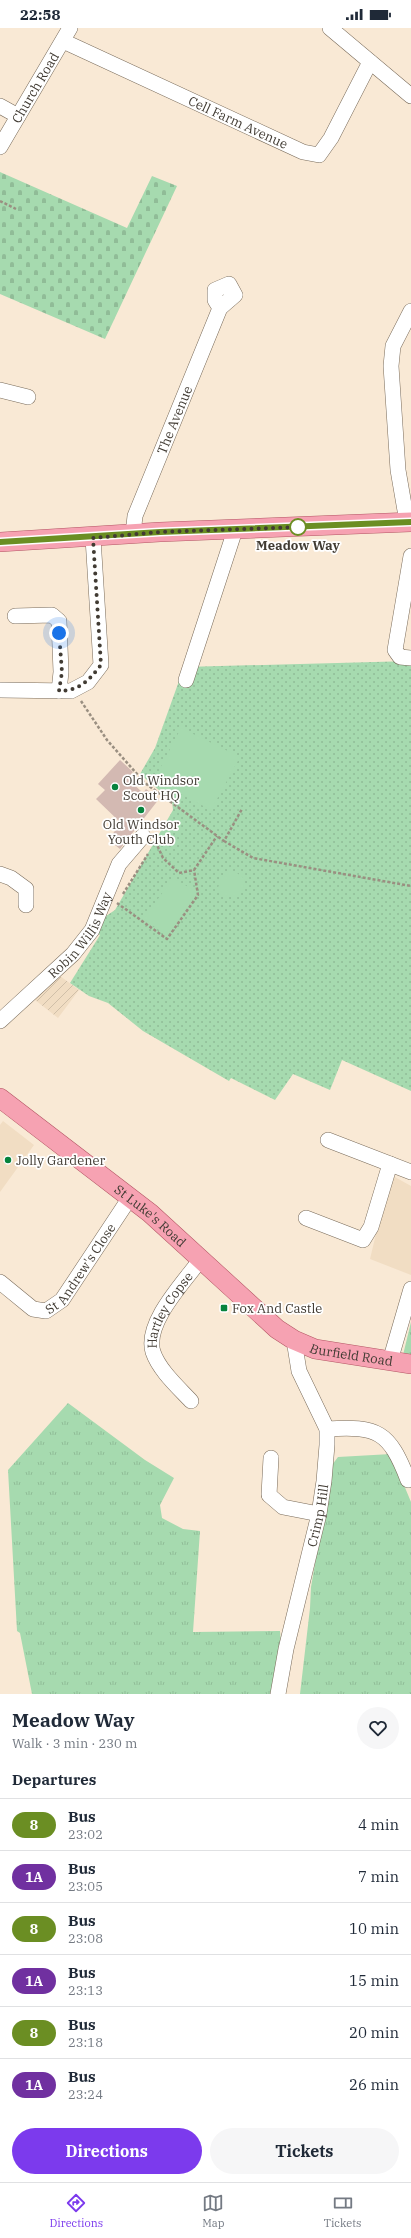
<!DOCTYPE html>
<html lang="en">
<head>
<meta charset="utf-8">
<style>
	:root { --surface:#fff; --page:#f6f6f7; --text:#1f2937; --muted:#747a83; --line:#e0e1e3; --accent:#7c3aed }
	body { margin:0; font-family:"IBM Plex Serif",serif; background:var(--page); color:var(--text); height:100vh; display:flex; flex-direction:column; font-size:15px; white-space:nowrap }
	* { box-sizing:border-box; margin:0 }
	p { font-size:13px; color:var(--muted) }
	.icon { flex:none; width:22px; height:22px; fill:none; stroke:currentColor; stroke-width:2; stroke-linecap:round; stroke-linejoin:round }
	.map { position:relative; height:1666px; overflow:hidden }
	.panel { display:flex; flex-direction:column; background:var(--surface); flex:1 }
	.panel>* { flex:none }
	.badge { padding:0 8px; border-radius:13px; font-size:14px; line-height:26px }
	.you { position:absolute; width:20px; height:20px; margin:-10px; border:3px solid #fff; border-radius:50%; background:#1a73e8; box-shadow:0 0 0 6px #1a73e833 }
	.map>.badge { position:absolute; translate:-50% -50%; box-shadow:0 0 0 2px #fff }
	h2 { padding:0 12px; font-size:15px; line-height:36px }
	.round { display:grid; place-items:center; flex:none; width:42px; height:42px; border-radius:21px; background:var(--page) }
	.summary { display:flex; align-items:center; justify-content:space-between; height:68px; padding:0 12px }
	h1 { font-size:19px; font-weight:800; line-height:30px }
	.primary-button { display:flex; gap:8px; margin-top:auto; padding:8px 12px }
	.primary-button a { flex:1; height:46px; border-radius:24px; background:var(--accent); color:#fff; font-size:16px; font-weight:800; line-height:46px; text-align:center }
	.primary-button a+a { background:var(--page); color:var(--text) }
	ul { padding:0; list-style:none }
	li { display:flex; align-items:center; gap:12px; height:52px; padding:0 12px; border-top:1px solid var(--line) }
	li div { flex:1 }
	li b { display:block; font-size:15px }
	li em { font-style:normal }
	li .badge { min-width:44px; font-weight:700; text-align:center }
	.status { display:flex; justify-content:space-between; align-items:center; height:28px; padding:0 20px; background:var(--surface); direction:ltr }
	.status svg { height:11px; fill:currentColor }
	.tab-bar { display:flex; justify-content:space-around; align-items:center; height:56px; border-top:1px solid var(--line); background:var(--surface); font-size:11px; color:var(--muted) }
	.tab-bar a { display:grid; justify-items:center; gap:2px }
	.tab-bar .on { color:var(--accent) }
	.map>svg:first-child { display:block }
	.built { fill:#f1ddc3 }
	.industrial { fill:url(#industrial-furrows) }
	.grass { fill:url(#grass-tufts) }
	.cemetery { fill:url(#cemetery-stones) }
	.park { fill:url(#park-dots) }
	.pitch { fill:#a6daaf }
	.building { fill:#d3b9b2 }
	.lines { fill:none; stroke-linecap:round; stroke-linejoin:round }
	.minor-casing { stroke:#796b5a; stroke-width:16 }
	.major-casing { stroke:#b35664; stroke-width:20 }
	.path { stroke:#9a8f81; stroke-width:2.5; stroke-dasharray:3 2; stroke-linecap:butt }
	.minor { stroke:#fff; stroke-width:15 }
	.major { stroke:#f6a2b2; stroke-width:19 }
	.line-casing { stroke:#fff; stroke-width:9 }
	.line { stroke:#6b8e23; stroke-width:6 }
	.walk { stroke:#413b33; stroke-width:4; stroke-dasharray:0 7.2 }
	.stop-dot { fill:#fff; stroke:#6b8e23; stroke-width:2 }
	.poi-dot { fill:#06833d; stroke:#fff; stroke-width:1.5 }
	.labels { text-anchor:middle; stroke-width:3.5; stroke-linejoin:round; paint-order:stroke }
	.street-label { font-size:13px; fill:#413b33; stroke:#fff }
	.stop-label { font-size:13px; font-weight:bold; fill:#413b33; stroke:#fff }
	.poi-label { font-size:13px; fill:#413b33; stroke:#fff; text-anchor:start }
</style>
</head>
<body>
<div class="status"><b>22:58</b><svg viewBox="0 0 49 12"><path d="M0 12V9h3v3zM5 12V6h3v6zM10 12V3h3v9zM15 12V0h3v12zM26 1h20v11H26zM47 4h2v5h-2z"/></svg></div>
<div class="map">
<svg width="411" height="1666" viewBox="0 0 411 1666">
	<defs>
		<pattern id="industrial-furrows" width="10" height="10" patternUnits="userSpaceOnUse"><rect width="10" height="10" fill="#f1ddc3"/><path d="M-1 1l2-2M0 10L10 0M9 11l2-2" fill="none" stroke="#d0bfa8"/></pattern>
		<pattern id="grass-tufts" width="24" height="20" patternUnits="userSpaceOnUse"><rect width="24" height="20" fill="#a6daaf"/><path d="M3 7l-1-3M5 7V3M7 7l1-3M15 17l-1-3M17 17v-4M19 17l1-3" fill="none" stroke="#90bc97"/></pattern>
		<pattern id="cemetery-stones" width="16" height="16" patternUnits="userSpaceOnUse"><rect width="16" height="16" fill="#a6daaf"/><path d="M2 7V4a2 2 0 0 1 4 0v3zM10 15v-3a2 2 0 0 1 4 0v3z" fill="#90bc97"/></pattern>
		<pattern id="park-dots" width="8" height="8" patternUnits="userSpaceOnUse"><rect width="8" height="8" fill="#a6daaf"/><path d="M2 2h.1M6 6h.1" fill="none" stroke="#90bc97" stroke-width="1.8" stroke-linecap="round"/></pattern>
	</defs>
	<rect width="100%" height="100%" fill="#f9e9d5"/>
	<path class="built" d="M 3,1093 L 34,1117 L 0,1164 L 0,1097 Z
		M 393,1148 L 411,1158 L 411,1247 L 370,1231 L 388,1156 Z"/>
	<path class="industrial" d="M 56,945 L 79,962 L 58,990 L 30,968 Z"/>
	<path class="grass" d="M 411,1294 L 411,1328 L 403,1327 Z
		M 68,1375 L 145,1432 L 174,1450 L 160,1477 L 162,1490 L 183,1501 L 200,1503 L 193,1604 L 280,1603 L 281,1617 L 272,1666 L 32,1666 L 20,1605 L 17,1603 L 8,1442 Z
		M 391,1426 L 411,1474 L 411,1666 L 300,1666 L 310,1580 L 311,1559 L 332,1437 L 338,1429 Z"/>
	<path class="cemetery" d="M 0,144 L 127,200 L 152,148 L 177,158 L 105,311 L 0,266 Z"/>
	<path class="park" d="M 411,633 L 411,1063 L 342,1032 L 330,1062 L 293,1046 L 275,1072 L 231,1050 L 229,1053 L 143,1003 L 108,975 L 89,968 L 70,955 L 100,907 L 92,903 L 97,894 L 115,882 L 173,782 L 172,773 L 140,746 L 155,720 L 184,639 Z"/>
	<path class="pitch" d="M 181,700 L 240,729 L 211,782 L 154,752 Z
		M 229,845 L 237,845 L 245,851 L 243,860 L 235,867 L 224,867 L 218,860 L 221,850 Z
		M 173,850 L 195,863 L 196,867 L 169,906 L 166,907 L 145,892 L 145,889 Z"/>
	<path class="building" d="M 120,732 L 133,744 L 127,750 L 143,765 L 146,761 L 159,771 L 120,821 L 115,817 L 117,813 L 111,808 L 121,795 L 96,771 L 105,762 L 98,756 Z"/>
	<g class="lines">
		<g class="minor-casing">
			<g id="minor">
				<path d="M 330,0 L 411,68"/>
				<path id="s1" d="M 63,13 L 303,124 L 319,127 L 331,110 L 370,34"/>
				<path d="M 0,78 L 18,88"/>
				<path id="s2" d="M 0,119 L 70,0"/>
				<path d="M 0,362 L 28,369"/>
				<path d="M 407,494 L 398,442 L 391,338 L 393,318 L 411,283"/>
				<path id="s3" d="M 133,506 L 135,488 L 220,280 L 235,267 L 229,256 L 215,262 L 215,272 L 220,280"/>
				<path d="M 411,528 L 395,622 L 400,629 L 411,630"/>
				<path d="M 15,588 L 52,587 L 59,593 L 61,644 L 59,663"/>
				<path d="M 186,652 L 235,502"/>
				<path d="M 0,662 L 71,663 L 88,654 L 101,637 L 93,510"/>
				<path d="M 0,846 L 11,850 L 26,861 L 26,877"/>
				<path id="s4" d="M 0,993 L 73,926 L 92,902 L 119,836 L 143,808"/>
				<path d="M 328,1112 L 411,1144"/>
				<path d="M 306,1190 L 363,1212 L 371,1199 L 390,1136"/>
				<path id="s5" d="M 0,1254 L 33,1281 L 46,1283 L 62,1272 L 129,1171"/>
				<path d="M 390,1333 L 411,1261"/>
				<path id="s6" d="M 191,1373 C 178,1359 159,1342 153,1324 C 144,1295 185,1253 201,1231"/>
				<path d="M 327,1401 C 378,1398 389,1403 408,1452"/>
				<path d="M 271,1430 L 269,1467 L 283,1479 L 319,1486"/>
				<path id="s7" d="M 278,1666 L 286,1621 L 319,1486 L 324,1453 L 327,1417 L 327,1401 L 299,1343 L 294,1312"/>
			</g>
		</g>
		<g class="major-casing">
			<g id="major">
				<path d="M 0,514 L 160,504 L 411,494"/>
				<path id="s8" d="M 0,1070 L 150,1185 L 277,1301 L 294,1312 L 315,1321 L 411,1336"/>
			</g>
		</g>
		<path class="path" d="M 0,173 L 16,181
			M 81,673 L 107,712 L 145,755 L 224,813 L 242,781
			M 149,758 L 154,752
			M 224,813 L 253,830 L 411,858
			M 154,815 L 157,817 L 163,830 L 179,845 L 194,842 L 217,808
			M 123,866 L 148,826
			M 117,875 L 167,911 L 198,867 L 194,842"/>
		<use href="#minor" class="minor"/>
		<use href="#major" class="major"/>
	</g>
	<g class="lines">
		<g class="line-casing">
			<path id="line" d="M 0,514 L 160,504 L 411,494"/>
		</g>
		<use href="#line" class="line"/>
		<path class="walk" d="M 59,605 L 62,644 L 59,663 C 80,663 89,652 101,637 L 93,510 L 160,504 L 298,499"/>
	</g>
	<circle class="stop-dot" cx="298" cy="499" r="8"/>
	<g class="poi-dot">
		<circle cx="115" cy="759" r="4"/>
		<circle cx="141" cy="782" r="4"/>
		<circle cx="8" cy="1132" r="4"/>
		<rect x="220" y="1276" width="8" height="8" rx="2"/>
	</g>
	<g class="labels">
		<g class="street-label">
			<text dy="5" stroke="none"><textPath href="#s2" startOffset="69">Church Road</textPath></text>
			<text dy="5" stroke="none"><textPath href="#s1" startOffset="193">Cell Farm Avenue</textPath></text>
			<text dy="5" stroke="none"><textPath href="#s3" startOffset="122">The Avenue</textPath></text>
			<text dy="5" stroke="none"><textPath href="#s4" startOffset="119">Robin Willis Way</textPath></text>
			<text dy="5" stroke="none"><textPath href="#s8" startOffset="191">St Luke's Road</textPath></text>
			<text dy="5" stroke="none"><textPath href="#s5" startOffset="111">St Andrew's Close</textPath></text>
			<text dy="5" stroke="none"><textPath href="#s6" startOffset="109">Hartley Copse</textPath></text>
			<text dy="5" stroke="none"><textPath href="#s8" startOffset="441">Burfield Road</textPath></text>
			<text dy="5" stroke="none"><textPath href="#s7" startOffset="183">Crimp Hill</textPath></text>
		</g>
		<g class="stop-label">
			<text x="298" y="522">Meadow Way</text>
		</g>
		<g class="poi-label">
			<text x="123" y="757">Old Windsor<tspan x="123" dy="15">Scout HQ</tspan></text>
			<text x="141" y="801" text-anchor="middle">Old Windsor<tspan x="141" dy="15">Youth Club</tspan></text>
			<text x="16" y="1137">Jolly Gardener</text>
			<text x="232" y="1285">Fox And Castle</text>
		</g>
	</g>
</svg>
<div class="you" style="left:59px;top:605px"></div>
</div>
<section class="panel">
<div class="summary"><div><h1>Meadow Way</h1><p>Walk · 3 min · 230 m</p></div><a class="round"><svg class="icon" aria-label="heart" viewBox="0 0 24 24"><path d="M12 20l-8-8c-3-5 5-10 8-4 3-6 11-1 8 4z"/></svg></a></div>
<h2>Departures</h2>
<ul>
<li><span class="badge" style="background:#6b8e23;color:#fff">8</span><div><b>Bus</b><p>23:02</p></div><em>4 min</em></li>
<li><span class="badge" style="background:#7030a0;color:#fff">1A</span><div><b>Bus</b><p>23:05</p></div><em>7 min</em></li>
<li><span class="badge" style="background:#6b8e23;color:#fff">8</span><div><b>Bus</b><p>23:08</p></div><em>10 min</em></li>
<li><span class="badge" style="background:#7030a0;color:#fff">1A</span><div><b>Bus</b><p>23:13</p></div><em>15 min</em></li>
<li><span class="badge" style="background:#6b8e23;color:#fff">8</span><div><b>Bus</b><p>23:18</p></div><em>20 min</em></li>
<li><span class="badge" style="background:#7030a0;color:#fff">1A</span><div><b>Bus</b><p>23:24</p></div><em>26 min</em></li>
</ul>
<div class="primary-button"><a>Directions</a><a>Tickets</a></div>
</section>
<nav class="tab-bar">
<a class="on"><svg class="icon" aria-label="directions" viewBox="0 0 24 24"><path d="M12 3l9 9-9 9-9-9zM9 14v-3h6M13 9l2 2-2 2"/></svg>Directions</a>
<a><svg class="icon" aria-label="map" viewBox="0 0 24 24"><path d="M3 6l6-2 6 2 6-2v14l-6 2-6-2-6 2zM9 4v14M15 6v14"/></svg>Map</a>
<a><svg class="icon" aria-label="tickets" viewBox="0 0 24 24"><path d="M3 7h18v10H3zM15 7v10"/></svg>Tickets</a>
</nav>
</body>
</html>
